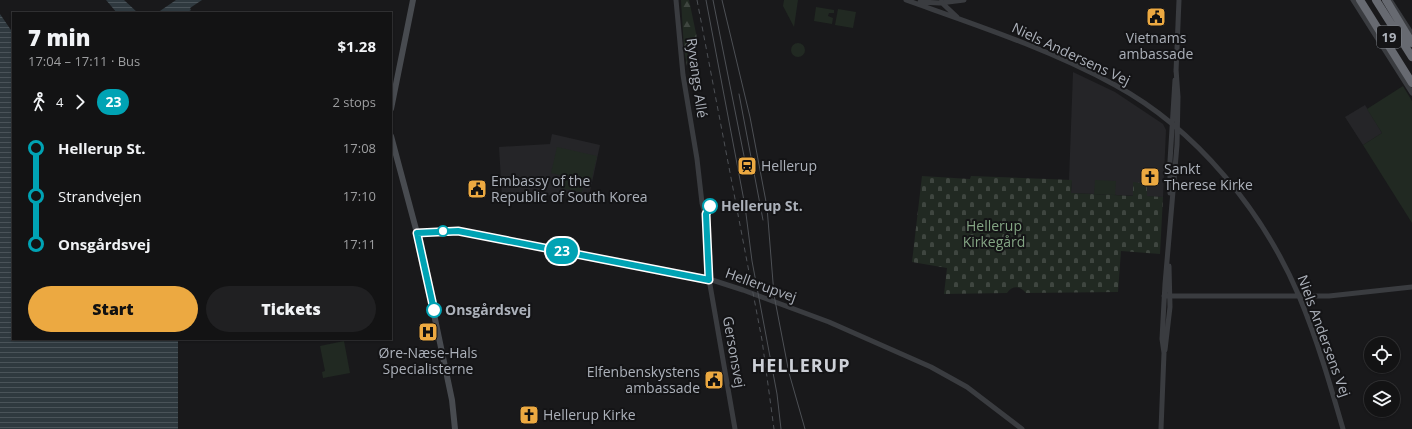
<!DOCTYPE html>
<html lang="en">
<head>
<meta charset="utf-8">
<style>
	:root { --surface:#131314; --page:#202022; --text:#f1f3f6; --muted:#9d9ea0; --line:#323234; --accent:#eca941 }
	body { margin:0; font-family:"Open Sans",sans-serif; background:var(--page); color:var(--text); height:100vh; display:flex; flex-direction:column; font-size:15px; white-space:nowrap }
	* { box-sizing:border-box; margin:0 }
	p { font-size:13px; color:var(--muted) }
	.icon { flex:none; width:22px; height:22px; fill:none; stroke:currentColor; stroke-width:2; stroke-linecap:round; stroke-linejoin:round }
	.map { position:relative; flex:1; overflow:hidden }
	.panel { position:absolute; left:12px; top:12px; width:380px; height:328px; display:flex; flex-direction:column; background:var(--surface); border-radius:0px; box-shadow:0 1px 3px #0004,0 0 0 1px var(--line) }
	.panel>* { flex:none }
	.badge { padding:0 8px; border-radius:13px; font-size:14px; line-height:26px }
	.tools { position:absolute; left:1364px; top:337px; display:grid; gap:8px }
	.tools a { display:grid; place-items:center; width:36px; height:36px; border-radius:50%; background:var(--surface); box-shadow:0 1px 3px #0004,0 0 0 1px var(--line); font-size:20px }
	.map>.badge { position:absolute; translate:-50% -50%; box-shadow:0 0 0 2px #fff }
	.legs { display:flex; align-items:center; gap:6px; height:44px; padding:0 16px; font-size:13px }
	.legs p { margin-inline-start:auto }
	.summary { display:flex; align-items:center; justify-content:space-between; height:68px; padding:0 16px }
	h1 { font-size:22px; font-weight:800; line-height:30px }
	.button { display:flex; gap:8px; margin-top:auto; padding:8px 16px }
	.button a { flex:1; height:46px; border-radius:24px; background:var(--accent); color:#111; font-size:16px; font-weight:800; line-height:46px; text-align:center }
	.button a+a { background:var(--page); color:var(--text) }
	ul { padding:0 16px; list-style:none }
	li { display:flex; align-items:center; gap:14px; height:48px; font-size:15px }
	li i { display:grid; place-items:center; width:6px; height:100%; margin:0 5px; background:currentColor }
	li i::after { content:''; width:10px; height:10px; margin:-5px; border:3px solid; border-radius:50%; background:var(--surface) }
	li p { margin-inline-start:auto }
	li:first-child i { background:linear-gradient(#0000 50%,currentColor 0) }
	li:last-child i { background:linear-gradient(currentColor 50%,#0000 0) }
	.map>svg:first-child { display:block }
	.built { fill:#252528 }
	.green { fill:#212922 }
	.forest { fill:url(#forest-firs) }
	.cemetery { fill:url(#cemetery-stones) }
	.water { fill:url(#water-rules) }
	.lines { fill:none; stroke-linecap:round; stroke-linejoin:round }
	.tertiary { stroke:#3a3c40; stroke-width:5 }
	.secondary { stroke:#484b50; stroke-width:6 }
	.motorway { stroke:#676a71; stroke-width:8 }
	.tram { stroke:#4d5055; stroke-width:1 }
	.rail { stroke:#4d5055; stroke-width:1; stroke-dasharray:5 4; stroke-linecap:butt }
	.line-1-casing { stroke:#fff; stroke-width:9 }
	.line-1 { stroke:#00a3b4; stroke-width:6 }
	.stop-1-dot { fill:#fff; stroke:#00a3b4; stroke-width:2 }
	.labels { text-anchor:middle; stroke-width:4; stroke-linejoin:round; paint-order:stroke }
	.shield { fill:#141416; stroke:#7e8289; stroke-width:1 }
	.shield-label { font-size:13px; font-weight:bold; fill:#acb1ba }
	.poi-label { font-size:14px; fill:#acb1ba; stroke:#141416; text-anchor:start }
	.street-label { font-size:14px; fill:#acb1ba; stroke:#141416 }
	.stop-label { font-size:14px; font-weight:bold; fill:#acb1ba; stroke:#141416; text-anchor:start }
	.park-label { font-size:14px; fill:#84a584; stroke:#141416 }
	.district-label { font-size:18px; font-weight:bold; letter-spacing:1px; fill:#cdd0d7; stroke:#141416 }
</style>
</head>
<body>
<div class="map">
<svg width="1412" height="429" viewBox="0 0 1412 429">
	<defs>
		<pattern id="forest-firs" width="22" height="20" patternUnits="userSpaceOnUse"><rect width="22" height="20" fill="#212922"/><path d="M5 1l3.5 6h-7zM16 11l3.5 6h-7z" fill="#3f4640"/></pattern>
		<pattern id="cemetery-stones" width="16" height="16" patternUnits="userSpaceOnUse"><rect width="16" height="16" fill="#212922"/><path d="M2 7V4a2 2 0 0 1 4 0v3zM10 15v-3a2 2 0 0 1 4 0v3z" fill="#3f4640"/></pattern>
		<pattern id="water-rules" width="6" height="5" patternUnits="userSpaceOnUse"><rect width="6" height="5" fill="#2f393f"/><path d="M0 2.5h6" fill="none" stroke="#4a5359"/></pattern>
	</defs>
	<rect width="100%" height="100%" fill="#19191b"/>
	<path class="built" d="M 1073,72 L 1115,92 L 1163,124 L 1166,130 L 1163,197 L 1071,193 L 1072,181 L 1069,180 Z
		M 1365,105 L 1382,133 L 1363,145 L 1345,117 Z
		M 552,134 L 600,145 L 588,201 L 558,195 L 502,197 L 499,147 L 550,144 Z"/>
	<path class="green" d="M 784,0 L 798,0 L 794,27 L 783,6 Z
		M 816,7 L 834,10 L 834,13 L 829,13 L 828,16 L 833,18 L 832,24 L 814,21 Z
		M 838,9 L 856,12 L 853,28 L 835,25 Z
		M791 50a7 7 0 1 1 14 0a7 7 0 1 1-14 0Z
		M 1403,86 L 1412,101 L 1412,223 L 1363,145 L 1382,133 L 1367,109 Z
		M 557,147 L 597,156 L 591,182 L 551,173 Z
		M 563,178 L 584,182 L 582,192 L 561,188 Z
		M 1095,180 L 1116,181 L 1115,195 L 1094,194 Z
		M 344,341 L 350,373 L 323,378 L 322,372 L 325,371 L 320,346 Z"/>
	<path class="forest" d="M 681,0 L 689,0 L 697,38 L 688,46 L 687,66 L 684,49 Z"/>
	<path class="cemetery" d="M 922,176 L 970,179 L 971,176 L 1072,180 L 1071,193 L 1133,196 L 1133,182 L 1147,184 L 1147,196 L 1163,197 L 1160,254 L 1121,251 L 1118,292 L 1026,293 C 1020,286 1013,285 1007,293 L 944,294 L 947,268 L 912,262 Z"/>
	<path class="water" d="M 106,0 L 124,0 L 138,13 L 117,13 Z
		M 176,0 L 202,0 L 190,8 L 191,10 L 186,13 L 157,13 Z
		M 0,14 L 13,33 L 13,339 L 178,339 L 178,429 L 0,429 Z"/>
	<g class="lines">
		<path class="tertiary" d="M 676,0 L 683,75 L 697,159 L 702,203 L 706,217 L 709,279 L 735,429
			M 906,0 C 976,25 1049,49 1115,85 C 1196,129 1263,211 1299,296 C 1317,339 1330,384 1343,429
			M 1353,0 L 1412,93
			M 1390,0 L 1412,34
			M 920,2 L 940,3 L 964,0
			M 941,2 L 957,17
			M 1176,72 L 1179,0
			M 1170,193 L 1170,161 L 1175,80
			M 417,233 L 458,231 L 709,279 L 743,290 L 829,322 L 931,367 L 967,387 L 1022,429
			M 1164,296 L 1329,296 L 1412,287
			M 1165,350 L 1170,307 L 1169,266
			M 1161,429 L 1164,353 L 1162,339 L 1165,284 L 1177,145 L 1178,97 L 1176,69"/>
		<path class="secondary" d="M 391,109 L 413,0
			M 391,136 L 417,233 L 452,400 L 455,429"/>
		<path class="motorway" d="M 1360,0 L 1412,83
			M 1376,0 L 1412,57
			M 1386,0 L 1412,43"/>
		<path class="tram" d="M 706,0 L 745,206 L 752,261 L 777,394 L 781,429
			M 713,0 L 746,166
			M 722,0 L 750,117 L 767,207 L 774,295 L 789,373 L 805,429
			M 739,94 L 763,220"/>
		<path class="rail" d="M 697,0 L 762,340 L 774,429"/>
	</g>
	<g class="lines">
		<g class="line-1-casing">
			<path id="line-1" d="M 434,310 L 417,233 L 458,231 L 709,280 L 706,214 L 710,206"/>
		</g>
		<use href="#line-1" class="line-1"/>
	</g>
	<defs>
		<g id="civic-square" transform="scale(1)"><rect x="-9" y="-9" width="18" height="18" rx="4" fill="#eca941" stroke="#141416"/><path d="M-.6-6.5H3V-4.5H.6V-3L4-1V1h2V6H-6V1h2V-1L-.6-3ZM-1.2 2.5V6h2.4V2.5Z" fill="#111"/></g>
		<g id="station-square" transform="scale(1)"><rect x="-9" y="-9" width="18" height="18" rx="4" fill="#eca941" stroke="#141416"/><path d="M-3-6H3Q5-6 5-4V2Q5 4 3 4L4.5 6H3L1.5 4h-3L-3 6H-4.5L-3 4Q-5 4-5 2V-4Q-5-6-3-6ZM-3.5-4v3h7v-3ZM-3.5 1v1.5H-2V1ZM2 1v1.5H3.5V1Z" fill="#111"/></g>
		<g id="church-square" transform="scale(1)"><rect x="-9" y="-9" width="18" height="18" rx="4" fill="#eca941" stroke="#141416"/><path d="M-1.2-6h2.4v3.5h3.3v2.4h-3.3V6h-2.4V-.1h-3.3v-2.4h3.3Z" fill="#111"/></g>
		<g id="hospital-square" transform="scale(1)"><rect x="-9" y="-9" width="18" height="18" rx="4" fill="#eca941" stroke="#141416"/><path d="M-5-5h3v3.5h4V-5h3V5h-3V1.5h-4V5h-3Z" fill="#111"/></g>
	</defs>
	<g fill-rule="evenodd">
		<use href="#civic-square" x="1156" y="17"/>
		<use href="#station-square" x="747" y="166"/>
		<use href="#church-square" x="1150" y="177"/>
		<use href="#civic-square" x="477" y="189"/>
		<use href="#hospital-square" x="428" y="332"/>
		<use href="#civic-square" x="714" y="380"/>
		<use href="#church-square" x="529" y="415"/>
	</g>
	<g class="stop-1-dot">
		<circle cx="710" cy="206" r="7"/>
		<circle cx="443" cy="231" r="5"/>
		<circle cx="434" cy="310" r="7"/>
	</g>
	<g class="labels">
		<rect class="shield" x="1377" y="26" width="24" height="22" rx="3"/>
		<g class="shield-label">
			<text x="1389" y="42">19</text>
		</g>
		<g class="poi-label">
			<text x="1156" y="43" text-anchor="middle">Vietnams<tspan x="1156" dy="16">ambassade</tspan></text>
			<text x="761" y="171">Hellerup</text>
			<text x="1164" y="174">Sankt<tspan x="1164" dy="16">Therese Kirke</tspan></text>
			<text x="491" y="186">Embassy of the<tspan x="491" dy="16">Republic of South Korea</tspan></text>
			<text x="428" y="358" text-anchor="middle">Øre-Næse-Hals<tspan x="428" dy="16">Specialisterne</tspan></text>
			<text x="700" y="377" text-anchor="end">Elfenbenskystens<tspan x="700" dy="16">ambassade</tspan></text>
			<text x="543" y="420">Hellerup Kirke</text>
		</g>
		<g class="street-label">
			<text transform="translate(1071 54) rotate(25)" y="5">Niels Andersens Vej</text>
			<text transform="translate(697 78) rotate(82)" y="5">Ryvangs Allé</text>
			<text transform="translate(761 285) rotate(20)" y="5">Hellerupvej</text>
			<text transform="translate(1324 336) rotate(70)" y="5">Niels Andersens Vej</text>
			<text transform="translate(734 352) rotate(80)" y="5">Gersonsvej</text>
		</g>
		<g class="stop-label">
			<text x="721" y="211">Hellerup St.</text>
			<text x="445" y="315">Onsgårdsvej</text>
		</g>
		<g class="park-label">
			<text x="994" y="231">Hellerup<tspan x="994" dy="16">Kirkegård</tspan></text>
		</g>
		<g class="district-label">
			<text x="801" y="372">HELLERUP</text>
		</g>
	</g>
</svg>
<div class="tools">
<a><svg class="icon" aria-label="locate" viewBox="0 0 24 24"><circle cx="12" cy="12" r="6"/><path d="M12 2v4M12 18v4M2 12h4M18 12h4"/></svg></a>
<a><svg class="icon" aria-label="layers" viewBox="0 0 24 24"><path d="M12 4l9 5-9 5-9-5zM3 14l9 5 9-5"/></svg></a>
</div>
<b class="badge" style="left:562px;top:251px;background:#00a3b4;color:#fff">23</b>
<section class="panel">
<div class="summary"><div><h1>7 min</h1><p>17:04 – 17:11 · Bus</p></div><b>$1.28</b></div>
<div class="legs"><svg class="icon" aria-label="walk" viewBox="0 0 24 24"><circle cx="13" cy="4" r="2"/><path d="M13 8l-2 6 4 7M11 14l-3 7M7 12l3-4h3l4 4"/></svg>4<svg class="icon" aria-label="forward" viewBox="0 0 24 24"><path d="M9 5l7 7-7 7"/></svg><b class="badge" style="background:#00a3b4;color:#fff">23</b><p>2 stops</p></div>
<ul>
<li><i style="color:#00a3b4"></i><b>Hellerup St.</b><p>17:08</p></li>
<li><i style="color:#00a3b4"></i><span>Strandvejen</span><p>17:10</p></li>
<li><i style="color:#00a3b4"></i><b>Onsgårdsvej</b><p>17:11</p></li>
</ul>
<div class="button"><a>Start</a><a>Tickets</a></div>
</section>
</div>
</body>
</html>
